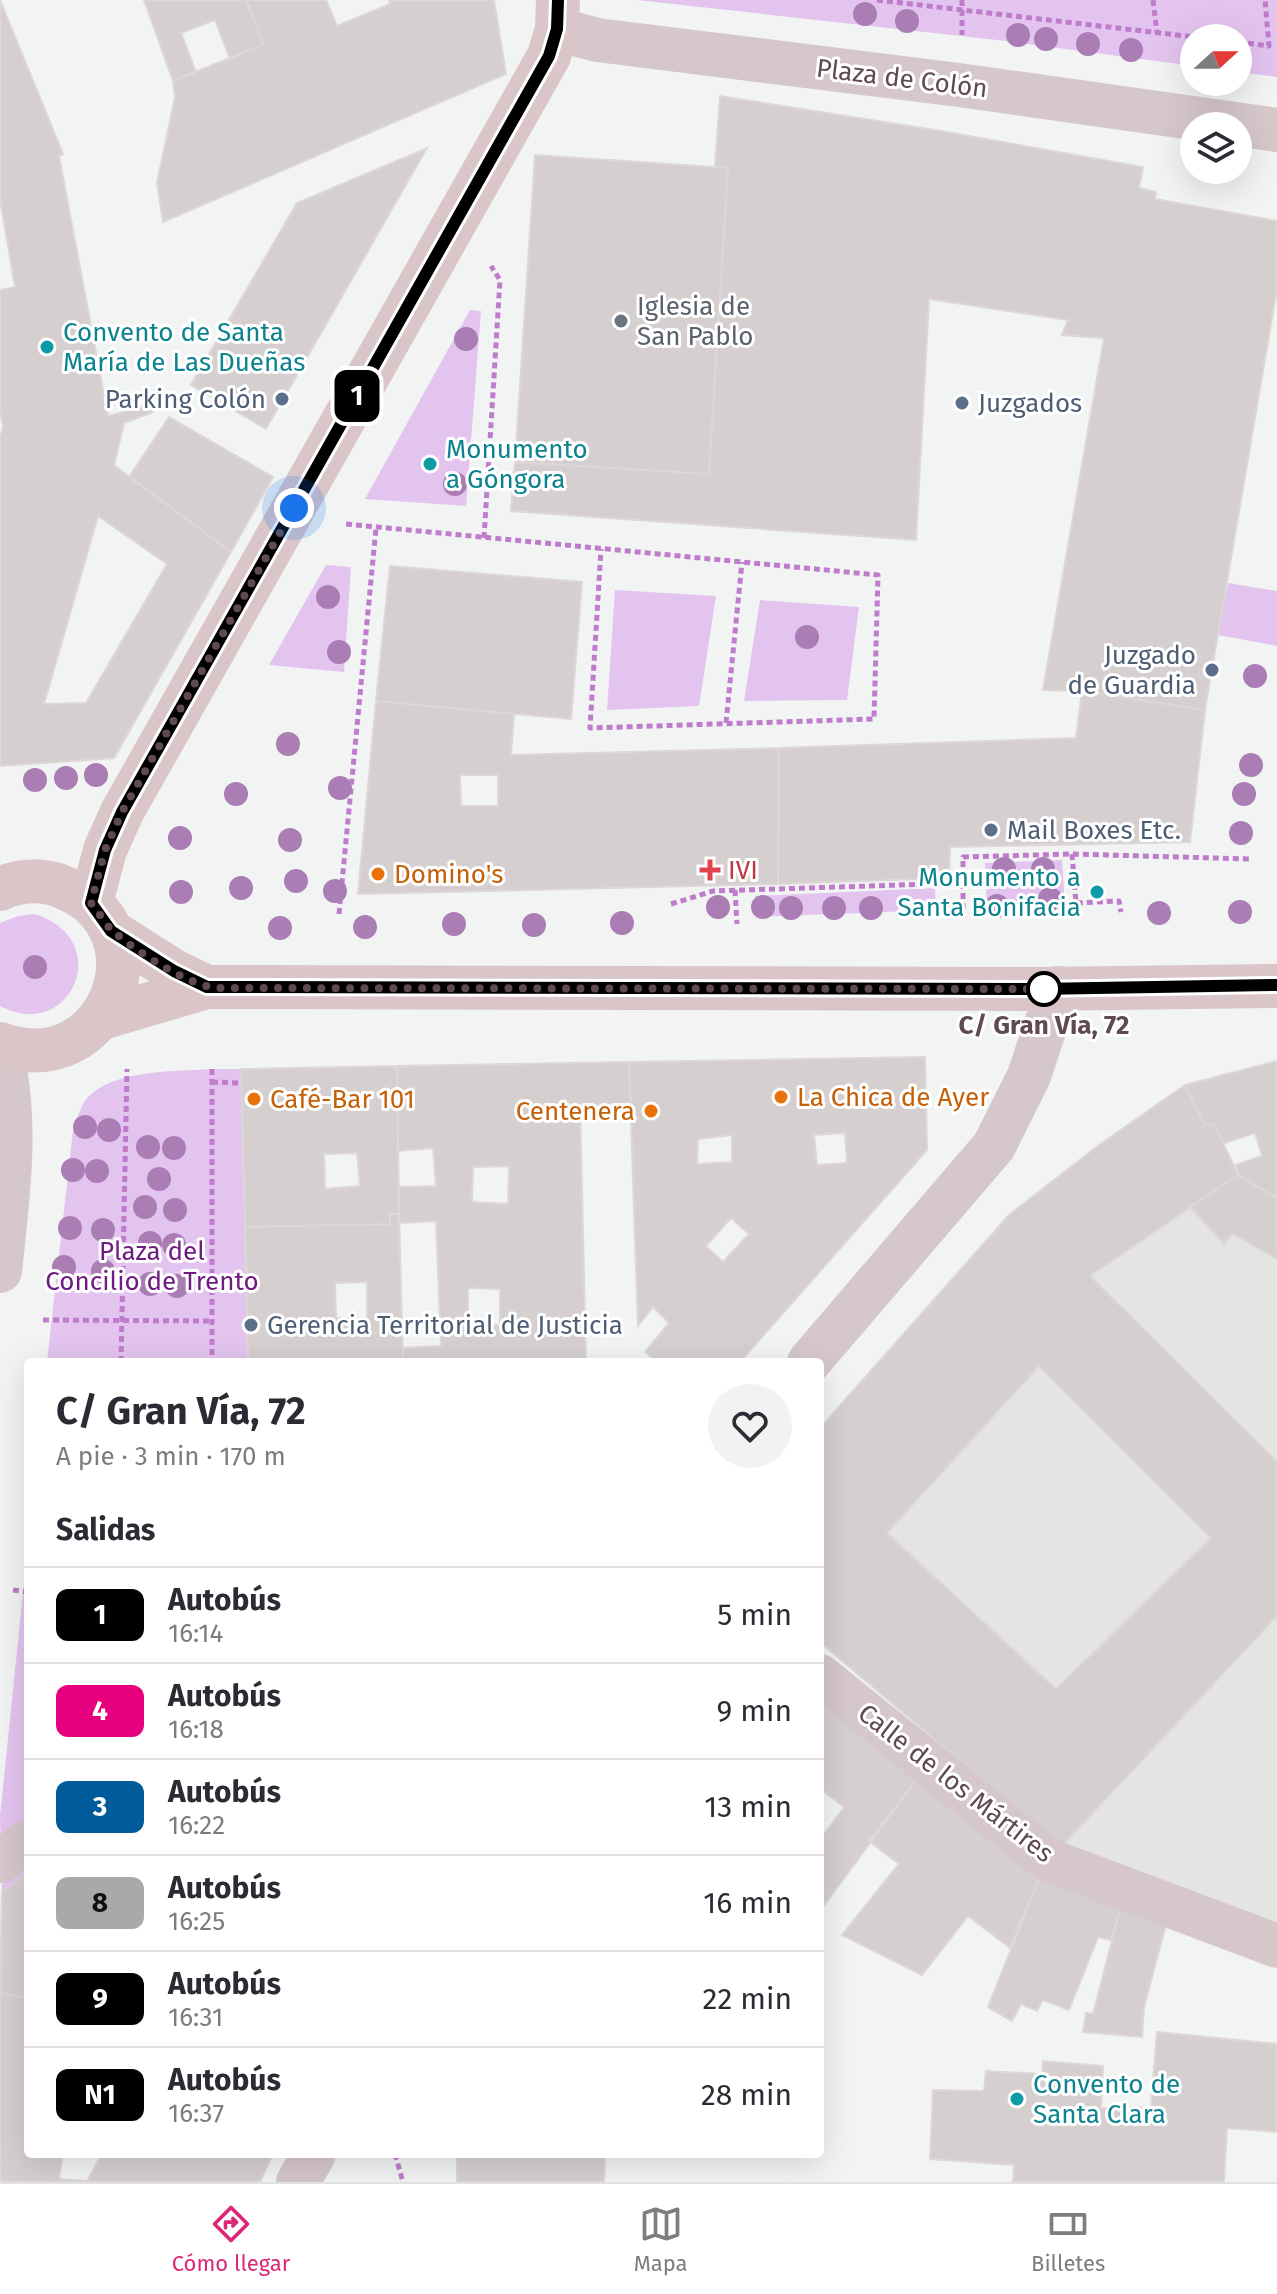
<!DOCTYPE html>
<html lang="es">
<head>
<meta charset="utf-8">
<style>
	:root { --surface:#fff; --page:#f2f2f3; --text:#2b2b33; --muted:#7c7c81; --line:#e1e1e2; --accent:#db2777 }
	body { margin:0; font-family:"Fira Sans",sans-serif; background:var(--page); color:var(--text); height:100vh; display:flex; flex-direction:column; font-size:30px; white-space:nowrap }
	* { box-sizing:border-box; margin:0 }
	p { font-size:26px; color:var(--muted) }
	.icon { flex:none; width:44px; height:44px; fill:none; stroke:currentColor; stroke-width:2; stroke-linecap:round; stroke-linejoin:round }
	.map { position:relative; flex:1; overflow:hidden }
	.sheet { position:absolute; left:24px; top:1358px; width:800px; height:800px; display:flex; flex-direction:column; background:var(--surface); border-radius:8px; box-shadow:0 8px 32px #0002 }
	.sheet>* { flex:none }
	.badge { padding:0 16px; border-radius:12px; font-size:28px; line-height:52px }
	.needle { width:52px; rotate:69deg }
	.fabs { position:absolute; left:1180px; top:24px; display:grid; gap:16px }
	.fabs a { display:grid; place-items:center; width:72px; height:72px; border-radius:50%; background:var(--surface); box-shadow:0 8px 32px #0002; font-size:40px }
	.you { position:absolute; width:40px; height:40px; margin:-20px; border:6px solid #fff; border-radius:50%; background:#1a73e8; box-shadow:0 0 0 12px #1a73e833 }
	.map>.badge { position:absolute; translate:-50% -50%; box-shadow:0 0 0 4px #fff }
	h2 { padding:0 32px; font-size:30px; line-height:72px }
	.round { display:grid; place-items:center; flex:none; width:84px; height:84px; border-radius:42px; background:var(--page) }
	.summary { display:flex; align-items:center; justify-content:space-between; height:136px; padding:0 32px }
	h1 { font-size:38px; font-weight:700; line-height:60px }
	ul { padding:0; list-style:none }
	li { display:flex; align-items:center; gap:24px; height:96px; padding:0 32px; border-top:2px solid var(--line) }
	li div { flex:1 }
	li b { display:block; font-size:30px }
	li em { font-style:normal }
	li .badge { min-width:88px; font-weight:700; text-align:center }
	.tabs { display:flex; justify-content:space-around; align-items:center; height:112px; border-top:2px solid var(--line); background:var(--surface); font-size:22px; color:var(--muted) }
	.tabs a { display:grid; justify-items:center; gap:4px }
	.tabs .on { color:var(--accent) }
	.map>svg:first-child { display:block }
	.education { fill:#e4e5e3 }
	.green { fill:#e3c4ef }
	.building { fill:#d6cfd0; stroke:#ddd7d7; stroke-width:2; fill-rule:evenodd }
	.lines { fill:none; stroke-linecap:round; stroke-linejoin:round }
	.path { stroke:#bf7ccc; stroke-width:5; stroke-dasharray:6 4; stroke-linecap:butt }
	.street { stroke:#d6c7ca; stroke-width:44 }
	.secondary { stroke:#dac6c9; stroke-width:44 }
	.tree { fill:#aa7db4 }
	.line-casing { stroke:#fff; stroke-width:18 }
	.line { stroke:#000; stroke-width:12 }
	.walk { stroke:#5f4a4e; stroke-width:8; stroke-dasharray:0 14.4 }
	.worship-dot { fill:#6b7280; stroke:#fff; stroke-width:3 }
	.culture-dot { fill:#0f9aa8; stroke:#fff; stroke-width:3 }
	.service-dot { fill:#5c6f8a; stroke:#fff; stroke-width:3 }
	.health-dot { fill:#e0444e; stroke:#fff; stroke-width:3 }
	.food-dot { fill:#e8710a; stroke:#fff; stroke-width:3 }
	.stop-dot { fill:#fff; stroke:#000; stroke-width:4 }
	.labels { text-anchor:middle; stroke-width:6; stroke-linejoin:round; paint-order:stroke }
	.street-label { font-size:26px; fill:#5f4a4e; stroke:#fff }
	.worship-label { font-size:26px; fill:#5b616d; stroke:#fff; text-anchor:start }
	.culture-label { font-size:26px; fill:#0d838f; stroke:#fff; text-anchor:start }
	.service-label { font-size:26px; fill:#4e5e75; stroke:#fff; text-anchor:start }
	.health-label { font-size:26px; fill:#be3a42; stroke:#fff; text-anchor:start }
	.food-label { font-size:26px; fill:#c56008; stroke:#fff; text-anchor:start }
	.stop-label { font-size:26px; font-weight:bold; fill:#5f4a4e; stroke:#fff }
	.park-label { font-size:26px; fill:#6f1b81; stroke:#fff }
</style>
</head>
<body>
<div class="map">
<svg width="1277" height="2182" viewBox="0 0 1277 2182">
	<rect width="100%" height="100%" fill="#f2f4f3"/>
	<path class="education" d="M 1185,1085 L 1205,1124 L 1214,1124 L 1238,1174 L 1277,1198 L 1277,1930 L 1061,1847 L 820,1642 L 1009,1215 L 1099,1145 Z"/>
	<path class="green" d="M 637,0 L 1277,0 L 1277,77 L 1238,72 L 1238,38 L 1194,38 L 1194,66 L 997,40 Z
		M 470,310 L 481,311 L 466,506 L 365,499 Z
		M 326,565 L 351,567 L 344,672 L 269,665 Z
		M 1228,583 L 1277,591 L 1277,646 L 1218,635 Z
		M 615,590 L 716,596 L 699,706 L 607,710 Z
		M 760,600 L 859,607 L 847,700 L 744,701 Z
		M 1062,860 L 1065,906 L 987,910 L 985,863 Z
		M 935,888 L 936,910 L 756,917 L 755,896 Z
		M 34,914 C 116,938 72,1044 0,1006 L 0,923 L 18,916 Z
		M 212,1069 L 241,1069 L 248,1362 L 47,1362 L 73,1130 C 76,1122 79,1113 82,1106 C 103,1068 174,1072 212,1069 Z
		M 28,1544 L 28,1873 L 2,1892 L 0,1816 Z"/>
	<path class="building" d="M 0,0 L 63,154 L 59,156 L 108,416 L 152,404 L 153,412 L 124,423 L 114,465 L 231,552 L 114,758 L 0,766 L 0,438 L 3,427 L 0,410 L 0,290 L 15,287 L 0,199 ZM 98,516 L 167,564 L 86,703 L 44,704 Z
		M 144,0 L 246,0 L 264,44 L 230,59 L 215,20 L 181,33 L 196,72 L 173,81 Z
		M 246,0 L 326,0 L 337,26 L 390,4 L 389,0 L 494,0 L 506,74 L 163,222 L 157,183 L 175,97 L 173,81 L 264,44 Z
		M 720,96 L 935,130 L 1143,167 L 1139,188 L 1156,192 L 1155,199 L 1277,221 L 1277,289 L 1205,710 L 1082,691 L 1043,690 L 1104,338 L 1062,335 L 1068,320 L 929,299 L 916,540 L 511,511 L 515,462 L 709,474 L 728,168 L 715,166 Z
		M 427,148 L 266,429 L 191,385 L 297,203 Z
		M 535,155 L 728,168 L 709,474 L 515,462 Z
		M 169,417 L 273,477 L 231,552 L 129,477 Z
		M 390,566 L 582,582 L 571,719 L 376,701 Z
		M 1082,691 L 1205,710 L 1190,842 L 950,847 L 949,878 L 778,884 L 779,748 L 1076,738 Z
		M 376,701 L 514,714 L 511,755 L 779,748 L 778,884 L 358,894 ZM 460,775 L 498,775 L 498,806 L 461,806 Z
		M 925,1057 L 927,1150 L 740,1362 L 658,1362 L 645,1352 L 669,1323 L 653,1307 L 638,1326 L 629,1062 ZM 845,1133 L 847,1163 L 817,1165 L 814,1135 ZM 732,1135 L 732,1162 L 697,1164 L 698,1139 ZM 731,1218 L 749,1234 L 723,1262 L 706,1246 Z
		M 1277,1061 L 1277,1198 L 1238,1175 L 1236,1165 L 1262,1156 L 1255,1133 L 1224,1143 L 1214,1124 L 1205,1125 L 1185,1085 Z
		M 629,1062 L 631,1105 L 580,1105 L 586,1362 L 403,1362 L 403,1348 L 441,1346 L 436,1221 L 399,1223 L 399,1187 L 436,1186 L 433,1148 L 398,1151 L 397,1066 ZM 509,1166 L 508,1204 L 472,1202 L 473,1167 ZM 468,1288 L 500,1289 L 500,1325 L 468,1326 Z
		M 397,1066 L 399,1214 L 390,1214 L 390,1224 L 245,1227 L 241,1069 ZM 357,1153 L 360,1186 L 325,1189 L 324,1154 Z
		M 1185,1085 L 1205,1125 L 1214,1124 L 1238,1175 L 1090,1276 L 1277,1462 L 1277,1616 L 1061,1847 L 820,1642 L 820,1428 L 1009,1215 L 1099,1145 ZM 1039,1366 L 1211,1538 L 1056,1689 L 887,1533 Z
		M 1238,1175 L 1277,1198 L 1277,1259 L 1233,1234 L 1224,1244 L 1190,1207 Z
		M 390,1214 L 399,1214 L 403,1362 L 248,1362 L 245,1227 L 390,1224 ZM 367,1282 L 367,1318 L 336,1318 L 335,1283 Z
		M 820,1696 L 917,1779 L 820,1911 L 820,1829 L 825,1833 L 844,1807 L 822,1790 L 820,1792 Z
		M 917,1779 L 1041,1874 L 1010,1948 L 968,1916 L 922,1975 L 842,1935 L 899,1864 L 869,1841 Z
		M 28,1873 L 28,1998 L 0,1993 L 2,1892 Z
		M 1041,1874 L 1121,1906 L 1111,1940 L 1098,1937 L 1069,2010 L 1043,2000 L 1037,2011 L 1021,2004 L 1012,2021 L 988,2007 Z
		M 1121,1906 L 1167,1921 L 1144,2007 L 1142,2037 L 1083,2032 L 1086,2013 L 1093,2014 Z
		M 0,1993 L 28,1998 L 28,2154 L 63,2154 L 59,2179 L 87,2181 L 102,2154 L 273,2154 L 260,2182 L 0,2182 Z
		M 1157,2032 L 1277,2044 L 1277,2132 L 1227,2128 L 1224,2182 L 1013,2182 L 1014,2165 L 930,2159 L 933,2090 L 984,2091 L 986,2071 L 1042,2074 L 1043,2061 L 1103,2066 L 1101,2108 L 1151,2107 Z
		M 457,2154 L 605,2154 L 604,2182 L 457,2182 Z"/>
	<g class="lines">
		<path class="path" d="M 877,0 L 1203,38
			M 962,0 L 962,35
			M 1153,0 L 1157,33
			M 1238,42 L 1269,46 L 1265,0
			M 346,524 L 878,575 L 874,719 L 590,728 L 601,549
			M 484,538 L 500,280 L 491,266
			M 726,723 L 742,562
			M 1072,854 L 1076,903 L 1119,901 L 1121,912
			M 963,883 L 963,918
			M 735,890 L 737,924
			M 671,904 L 713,891 L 963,883 L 963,857 L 1072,854 L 1251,859
			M 339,914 L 376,528
			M 212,1069 L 212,1362
			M 212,1082 L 241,1083
			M 43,1320 L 213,1321
			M 121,1362 L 127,1069
			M 13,1590 L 28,1592
			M 395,2154 L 403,2182"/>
		<path class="street" d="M 557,29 L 597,40 L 959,85 L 1277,130
			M 0,1046 C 19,1121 8,1196 0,1271
			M 809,1362 L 994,1146 L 1029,1076 L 1058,988
			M 820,1676 L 1048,1860 L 1277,1946
			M 0,1861 L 28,1841
			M 298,2182 L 314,2154"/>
		<path class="secondary" d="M 0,889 C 20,879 45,879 65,888 C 167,931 109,1083 0,1044
			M 91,903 L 105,850 L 122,812 L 549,56 L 557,29 L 558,0
			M 111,931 L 174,971 L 207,987
			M 102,1018 L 207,987 L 1037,989 L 1277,986"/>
	</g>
	<g class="tree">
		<circle cx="865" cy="14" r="12"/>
		<circle cx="907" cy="21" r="12"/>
		<circle cx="1018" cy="35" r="12"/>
		<circle cx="1046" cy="39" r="12"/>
		<circle cx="1088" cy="44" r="12"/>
		<circle cx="1131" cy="50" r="12"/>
		<circle cx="466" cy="339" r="12"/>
		<circle cx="455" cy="484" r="12"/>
		<circle cx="328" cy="597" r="12"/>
		<circle cx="807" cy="637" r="12"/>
		<circle cx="339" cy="652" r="12"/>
		<circle cx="1255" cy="676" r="12"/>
		<circle cx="288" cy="744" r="12"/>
		<circle cx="1251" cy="765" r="12"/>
		<circle cx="96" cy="775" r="12"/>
		<circle cx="66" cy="778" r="12"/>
		<circle cx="35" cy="780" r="12"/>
		<circle cx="340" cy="788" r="12"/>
		<circle cx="236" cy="794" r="12"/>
		<circle cx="1244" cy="794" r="12"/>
		<circle cx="1241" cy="833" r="12"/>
		<circle cx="180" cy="838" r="12"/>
		<circle cx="290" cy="840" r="12"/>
		<circle cx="1004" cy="869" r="12"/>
		<circle cx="1043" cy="869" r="12"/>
		<circle cx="296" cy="881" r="12"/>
		<circle cx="241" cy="888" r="12"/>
		<circle cx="335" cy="891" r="12"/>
		<circle cx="181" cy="892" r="12"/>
		<circle cx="1050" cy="899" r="12"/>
		<circle cx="997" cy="906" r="12"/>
		<circle cx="718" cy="907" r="12"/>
		<circle cx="763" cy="907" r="12"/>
		<circle cx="791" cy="908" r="12"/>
		<circle cx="834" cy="908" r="12"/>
		<circle cx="871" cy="908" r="12"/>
		<circle cx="1240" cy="912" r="12"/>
		<circle cx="1159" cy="913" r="12"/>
		<circle cx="622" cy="923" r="12"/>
		<circle cx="454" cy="924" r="12"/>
		<circle cx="534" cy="925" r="12"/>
		<circle cx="365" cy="927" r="12"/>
		<circle cx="280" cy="928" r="12"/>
		<circle cx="35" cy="967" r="12"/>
		<circle cx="85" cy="1127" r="12"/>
		<circle cx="109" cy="1130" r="12"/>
		<circle cx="148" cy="1147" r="12"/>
		<circle cx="174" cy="1148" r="12"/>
		<circle cx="73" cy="1170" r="12"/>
		<circle cx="97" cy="1171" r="12"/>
		<circle cx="159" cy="1179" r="12"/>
		<circle cx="145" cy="1207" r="12"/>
		<circle cx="175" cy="1210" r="12"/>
		<circle cx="70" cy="1228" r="12"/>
		<circle cx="103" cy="1230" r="12"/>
		<circle cx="150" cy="1243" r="12"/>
		<circle cx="174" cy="1245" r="12"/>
		<circle cx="64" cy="1267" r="12"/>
		<circle cx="103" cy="1271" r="12"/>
		<circle cx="150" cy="1284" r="12"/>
		<circle cx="177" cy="1286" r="12"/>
	</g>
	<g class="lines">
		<g class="line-casing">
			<path id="line" d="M 558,0 L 557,29 L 549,56 L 122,812 L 105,850 L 91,903 L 111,931 L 174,971 L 207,987 L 1037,989 L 1277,985"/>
		</g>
		<use href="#line" class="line"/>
		<path class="walk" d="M 294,508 L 122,812 L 105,850 L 91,903 C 99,912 105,925 114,932 C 136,951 190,987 218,988 L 1044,989"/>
	</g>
	<circle class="worship-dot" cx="621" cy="321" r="8"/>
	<g class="culture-dot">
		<circle cx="47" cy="347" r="8"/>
		<circle cx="430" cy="464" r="8"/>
		<circle cx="1097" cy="892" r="8"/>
		<circle cx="1017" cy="2099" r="8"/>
	</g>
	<g class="service-dot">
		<circle cx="282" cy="399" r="8"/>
		<circle cx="962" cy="403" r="8"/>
		<circle cx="1212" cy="670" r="8"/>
		<circle cx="991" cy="830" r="8"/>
		<circle cx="251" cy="1325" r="8"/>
	</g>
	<path class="health-dot" d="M706 858h8v8h8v8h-8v8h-8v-8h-8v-8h8z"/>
	<g class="food-dot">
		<circle cx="378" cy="874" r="8"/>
		<circle cx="781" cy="1097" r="8"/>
		<circle cx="254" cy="1099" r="8"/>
		<circle cx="651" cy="1111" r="8"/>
	</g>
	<circle class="stop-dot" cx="1044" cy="989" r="16"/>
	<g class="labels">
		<g class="street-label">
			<text transform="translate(902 78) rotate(7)" y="9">Plaza de Colón</text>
			<text transform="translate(956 1783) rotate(38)" y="9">Calle de los Mártires</text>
		</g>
		<g class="worship-label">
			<text x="637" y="315">Iglesia de<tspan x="637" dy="30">San Pablo</tspan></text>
		</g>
		<g class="culture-label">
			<text x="63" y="341">Convento de Santa<tspan x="63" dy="30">María de Las Dueñas</tspan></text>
			<text x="446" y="458">Monumento<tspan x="446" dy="30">a Góngora</tspan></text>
			<text x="1081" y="886" text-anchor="end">Monumento a<tspan x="1081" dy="30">Santa Bonifacia</tspan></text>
			<text x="1033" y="2093">Convento de<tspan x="1033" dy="30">Santa Clara</tspan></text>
		</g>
		<g class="service-label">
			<text x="266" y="408" text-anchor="end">Parking Colón</text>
			<text x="978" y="412">Juzgados</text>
			<text x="1196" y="664" text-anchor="end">Juzgado<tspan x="1196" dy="30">de Guardia</tspan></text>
			<text x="1007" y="839">Mail Boxes Etc.</text>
			<text x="267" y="1334">Gerencia Territorial de Justicia</text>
		</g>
		<g class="health-label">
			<text x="728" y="879">IVI</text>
		</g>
		<g class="food-label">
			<text x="394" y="883">Domino's</text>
			<text x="797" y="1106">La Chica de Ayer</text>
			<text x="270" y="1108">Café-Bar 101</text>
			<text x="635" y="1120" text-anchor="end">Centenera</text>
		</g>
		<g class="stop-label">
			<text x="1044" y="1034">C/ Gran Vía, 72</text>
		</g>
		<g class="park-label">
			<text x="152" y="1260">Plaza del<tspan x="152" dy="30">Concilio de Trento</tspan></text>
		</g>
	</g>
</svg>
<div class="fabs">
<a><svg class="needle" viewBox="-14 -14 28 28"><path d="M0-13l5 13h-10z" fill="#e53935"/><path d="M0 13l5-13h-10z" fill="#7c7c81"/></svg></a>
<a><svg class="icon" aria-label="layers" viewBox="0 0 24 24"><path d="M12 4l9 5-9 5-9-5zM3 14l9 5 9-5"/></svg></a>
</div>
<div class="you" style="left:294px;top:508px"></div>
<b class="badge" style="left:357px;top:396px;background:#000;color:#fff">1</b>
<section class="sheet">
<div class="summary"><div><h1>C/ Gran Vía, 72</h1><p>A pie · 3 min · 170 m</p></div><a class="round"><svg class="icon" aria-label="heart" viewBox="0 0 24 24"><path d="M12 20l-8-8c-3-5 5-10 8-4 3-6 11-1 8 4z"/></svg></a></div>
<h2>Salidas</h2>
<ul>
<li><span class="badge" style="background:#000;color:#fff">1</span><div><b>Autobús</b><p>16:14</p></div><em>5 min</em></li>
<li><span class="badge" style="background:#e6007e;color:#fff">4</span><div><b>Autobús</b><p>16:18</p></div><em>9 min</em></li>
<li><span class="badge" style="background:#005b9a;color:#fff">3</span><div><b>Autobús</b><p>16:22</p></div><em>13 min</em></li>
<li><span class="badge" style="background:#a9a9a9;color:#111">8</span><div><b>Autobús</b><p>16:25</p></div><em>16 min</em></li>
<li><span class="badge" style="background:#000;color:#fff">9</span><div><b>Autobús</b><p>16:31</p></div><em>22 min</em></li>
<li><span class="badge" style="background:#000;color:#fff">N1</span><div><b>Autobús</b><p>16:37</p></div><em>28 min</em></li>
</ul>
</section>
</div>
<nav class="tabs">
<a class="on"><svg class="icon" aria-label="directions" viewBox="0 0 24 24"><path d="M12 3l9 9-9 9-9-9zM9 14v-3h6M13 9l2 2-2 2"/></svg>Cómo llegar</a>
<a><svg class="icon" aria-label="map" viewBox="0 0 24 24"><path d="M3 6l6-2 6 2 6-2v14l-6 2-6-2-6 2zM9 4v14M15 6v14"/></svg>Mapa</a>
<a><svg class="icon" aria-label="tickets" viewBox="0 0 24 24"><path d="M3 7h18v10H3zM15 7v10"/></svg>Billetes</a>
</nav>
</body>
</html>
